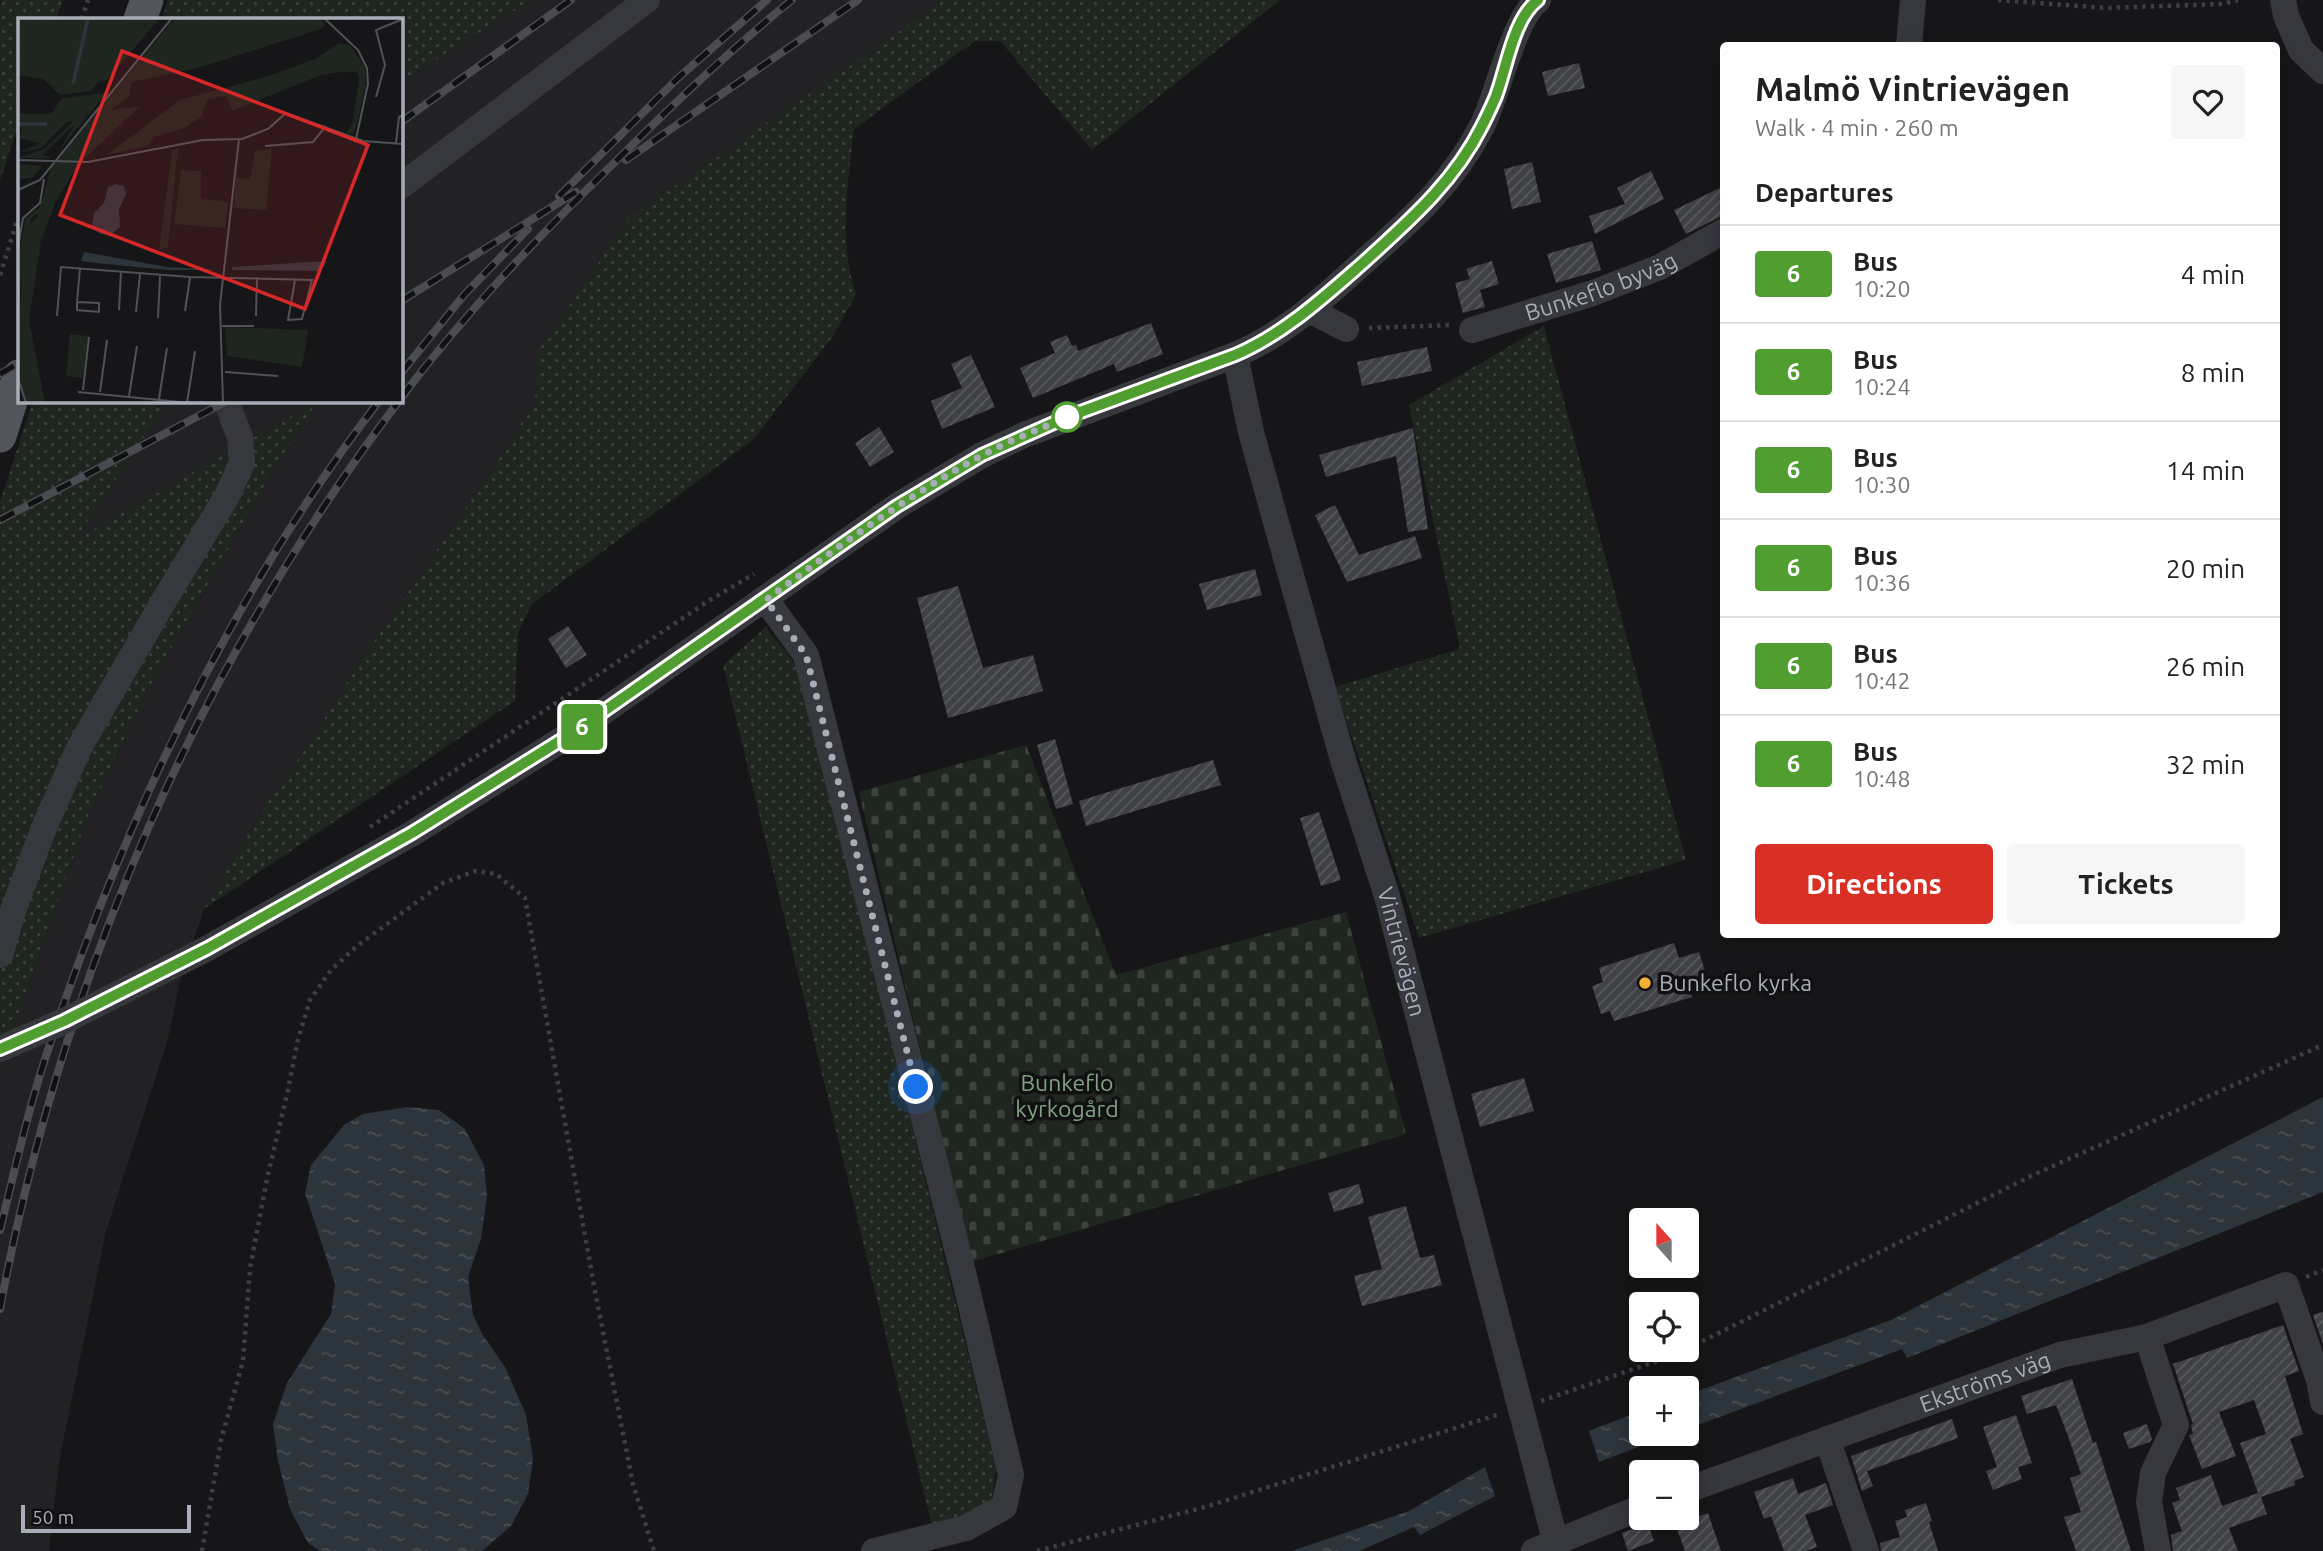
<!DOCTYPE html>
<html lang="en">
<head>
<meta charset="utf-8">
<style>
	:root { --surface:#fff; --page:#f6f6f6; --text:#222; --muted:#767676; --line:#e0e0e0; --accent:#d93025 }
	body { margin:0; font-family:Ubuntu,sans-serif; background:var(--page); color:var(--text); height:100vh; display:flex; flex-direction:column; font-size:26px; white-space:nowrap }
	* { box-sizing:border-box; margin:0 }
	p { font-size:23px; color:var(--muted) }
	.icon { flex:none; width:38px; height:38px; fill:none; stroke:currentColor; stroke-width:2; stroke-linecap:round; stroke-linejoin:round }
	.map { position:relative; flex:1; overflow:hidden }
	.sheet { position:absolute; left:1720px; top:42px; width:560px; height:896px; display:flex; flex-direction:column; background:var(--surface); border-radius:7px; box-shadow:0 4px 18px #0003 }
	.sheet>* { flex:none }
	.badge { padding:0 14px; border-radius:5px; font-size:24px; line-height:46px }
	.needle { width:46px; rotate:339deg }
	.fabs { position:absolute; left:1629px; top:1208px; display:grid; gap:14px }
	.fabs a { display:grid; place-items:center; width:70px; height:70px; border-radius:7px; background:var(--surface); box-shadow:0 4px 18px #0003; font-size:35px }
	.scale { position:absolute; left:21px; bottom:18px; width:170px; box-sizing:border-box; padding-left:7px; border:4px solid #a8adb8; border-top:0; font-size:19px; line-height:24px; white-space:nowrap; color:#a8adb8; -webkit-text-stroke:5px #111113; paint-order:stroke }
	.you { position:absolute; width:35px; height:35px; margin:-18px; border:5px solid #fff; border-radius:50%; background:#1a73e8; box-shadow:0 0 0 10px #1a73e833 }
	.map>.badge { position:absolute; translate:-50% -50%; box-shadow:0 0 0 4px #fff }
	h2 { padding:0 35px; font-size:26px; line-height:63px }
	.round { display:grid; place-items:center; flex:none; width:74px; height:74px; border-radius:7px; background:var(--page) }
	.headline { display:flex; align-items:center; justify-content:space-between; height:119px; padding:0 35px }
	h1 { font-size:33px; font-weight:700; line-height:52px }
	.cta { display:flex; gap:14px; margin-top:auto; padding:14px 35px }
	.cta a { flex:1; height:80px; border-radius:7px; background:var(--accent); color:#fff; font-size:28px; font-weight:700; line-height:80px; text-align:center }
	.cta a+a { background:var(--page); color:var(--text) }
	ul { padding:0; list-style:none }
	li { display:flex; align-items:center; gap:21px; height:98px; padding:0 35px; border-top:2px solid var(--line) }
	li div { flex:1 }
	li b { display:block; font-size:26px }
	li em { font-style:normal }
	li .badge { min-width:77px; font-weight:700; text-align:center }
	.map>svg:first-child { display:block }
	.built { fill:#222225 }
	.grass { fill:url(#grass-dots) }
	.cemetery { fill:url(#cemetery-stones) }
	.water { fill:url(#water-ripples) }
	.building { fill:url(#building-hatch) }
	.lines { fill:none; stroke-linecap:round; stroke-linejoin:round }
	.minor-tunnel { stroke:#333438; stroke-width:26; stroke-dasharray:26 13; stroke-linecap:butt }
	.path { stroke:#3d3f44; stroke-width:4.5; stroke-dasharray:3.5 5; stroke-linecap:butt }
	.minor { stroke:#37383d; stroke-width:26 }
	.major { stroke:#53555c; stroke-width:33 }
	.rail-casing { stroke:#4a4c52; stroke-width:8 }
	.rail { stroke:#111113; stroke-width:5; stroke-dasharray:16; stroke-linecap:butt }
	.minor-bridge { stroke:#37383d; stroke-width:26 }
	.line-casing { stroke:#fff; stroke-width:16 }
	.line { stroke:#509e2f; stroke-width:10 }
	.walk { stroke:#a8adb8; stroke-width:7; stroke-dasharray:0 12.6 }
	.stop-dot { fill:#fff; stroke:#509e2f; stroke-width:3.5 }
	.poi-dot { fill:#f2b134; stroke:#111113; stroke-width:2.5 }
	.labels { text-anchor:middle; stroke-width:7; stroke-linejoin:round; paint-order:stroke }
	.street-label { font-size:23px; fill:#a8adb8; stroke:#111113 }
	.poi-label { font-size:23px; fill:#a8adb8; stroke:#111113; text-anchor:start }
	.park-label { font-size:23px; fill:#7fa381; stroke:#111113 }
	.inset-river { fill:none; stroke:#2c353c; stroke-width:3.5 }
	.inset-road { fill:none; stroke:#505258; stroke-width:2 }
	.view { fill:#d62828; fill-opacity:0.15; stroke:#d62828; stroke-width:3.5 }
	.inset-edge { fill:none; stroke:#a8adb8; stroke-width:3.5 }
</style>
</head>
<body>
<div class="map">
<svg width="2323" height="1551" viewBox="0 0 2323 1551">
	<defs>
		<pattern id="grass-dots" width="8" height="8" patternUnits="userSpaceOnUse" patternTransform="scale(1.75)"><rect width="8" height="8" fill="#1e261f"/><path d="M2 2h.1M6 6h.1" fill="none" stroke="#3c433d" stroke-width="1.8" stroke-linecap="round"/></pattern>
		<pattern id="cemetery-stones" width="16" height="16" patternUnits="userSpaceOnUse" patternTransform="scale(1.75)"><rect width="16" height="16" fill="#1e261f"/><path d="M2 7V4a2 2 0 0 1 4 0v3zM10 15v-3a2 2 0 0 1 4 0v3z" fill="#3c433d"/></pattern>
		<pattern id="water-ripples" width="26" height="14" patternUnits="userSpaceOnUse" patternTransform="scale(1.75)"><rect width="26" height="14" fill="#2c353c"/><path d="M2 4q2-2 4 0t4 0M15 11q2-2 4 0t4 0" fill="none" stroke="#485056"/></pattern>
		<pattern id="building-hatch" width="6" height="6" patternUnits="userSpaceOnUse" patternTransform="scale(1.75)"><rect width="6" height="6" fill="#404145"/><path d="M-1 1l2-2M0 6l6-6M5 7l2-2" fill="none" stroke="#595a5e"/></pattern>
	</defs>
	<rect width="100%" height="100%" fill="#161618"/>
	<path class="built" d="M 531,0 L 940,0 L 886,41 L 540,350 L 535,401 L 494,467 L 356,668 L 305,750 L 270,798 L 204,909 L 179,985 L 168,1039 L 106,1231 L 59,1462 L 49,1551 L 0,1551 L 0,1068 L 88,816 L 148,689 L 273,470 L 317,403 L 74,541 L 168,401 L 401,401 L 401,82 Z"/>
	<path class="grass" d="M 2,0 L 63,0 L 56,19 L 19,19 L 19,123 L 0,180 L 0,7 Z
		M 168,0 L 531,0 L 401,82 L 401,19 L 162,19 Z
		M 940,0 L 1280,0 L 1092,150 L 1000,41 L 975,41 L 854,129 C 848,183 838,242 856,294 L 833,336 L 754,439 L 531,605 L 518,634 L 515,701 L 204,909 L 270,798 L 305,750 L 356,668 L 494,467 L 535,401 L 539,350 L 630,217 L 886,41 Z
		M 1544,326 L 1686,860 L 1419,938 L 1335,687 L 1460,649 L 1409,405 Z
		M 33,401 L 168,401 L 75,540 L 318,401 L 273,470 L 148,689 L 88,816 L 0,1068 L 0,502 Z
		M 766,627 L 801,671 L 996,1469 L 992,1500 L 966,1516 L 932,1526 L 723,665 Z"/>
	<path class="cemetery" d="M 1026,745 L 1116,975 L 1346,912 L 1406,1134 L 971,1262 L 859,792 Z"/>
	<path class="water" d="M 2323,1097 L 2323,1192 L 1907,1358 L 1902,1349 L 1687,1429 L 1687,1395 L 1891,1320 Z
		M 408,1107 L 439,1110 L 465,1129 L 484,1165 L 487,1196 L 481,1239 L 468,1277 L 473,1315 L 482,1334 L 505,1367 L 526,1415 L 533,1459 L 528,1494 L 511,1526 L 482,1551 L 320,1551 L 308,1543 L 290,1509 L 278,1461 L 273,1424 L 287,1383 L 331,1314 L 335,1284 L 305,1193 L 311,1165 L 344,1125 L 363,1114 Z
		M 1641,1411 L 1642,1433 L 1675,1433 L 1599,1462 L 1589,1431 Z
		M 1485,1467 L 1495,1496 L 1420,1535 L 1414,1527 L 1359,1551 L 1292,1551 L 1409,1511 Z"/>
	<path class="building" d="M 1579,63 L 1585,88 L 1548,96 L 1542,72 Z
		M 1532,162 L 1541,202 L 1512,209 L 1504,169 Z
		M 1651,171 L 1664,199 L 1595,234 L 1589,216 L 1625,204 L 1617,188 Z
		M 1724,186 L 1724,215 L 1686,234 L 1674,210 Z
		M 1592,241 L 1601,270 L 1556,283 L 1547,254 Z
		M 1492,261 L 1499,284 L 1480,290 L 1485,307 L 1463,313 L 1455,283 L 1470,279 L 1466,269 Z
		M 1151,323 L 1163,354 L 1117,372 L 1114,364 L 1033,398 L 1020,368 L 1055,353 L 1050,342 L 1067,335 L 1072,346 L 1076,345 L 1078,351 Z
		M 1427,347 L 1432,371 L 1362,386 L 1357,362 Z
		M 971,355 L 995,407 L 942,429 L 931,401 L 962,388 L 951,364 Z
		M 879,427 L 894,452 L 870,467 L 855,443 Z
		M 1413,428 L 1428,529 L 1408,532 L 1396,456 L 1326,477 L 1319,455 Z
		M 1335,505 L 1359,555 L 1415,536 L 1422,558 L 1347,582 L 1315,515 Z
		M 1255,569 L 1262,595 L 1207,610 L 1199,584 Z
		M 958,586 L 983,668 L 1033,655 L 1043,691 L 948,718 L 917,598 Z
		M 568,626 L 587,655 L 566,668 L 548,639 Z
		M 1055,739 L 1073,804 L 1056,809 L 1037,745 Z
		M 1213,760 L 1221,785 L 1086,826 L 1079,801 Z
		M 1319,812 L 1341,880 L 1321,886 L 1300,818 Z
		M 1674,943 L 1679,958 L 1699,952 L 1707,977 L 1688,983 L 1692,997 L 1614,1021 L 1610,1011 L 1601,1014 L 1592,986 L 1603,982 L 1599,968 Z
		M 1524,1078 L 1534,1111 L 1480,1127 L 1471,1094 Z
		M 1359,1184 L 1364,1203 L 1334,1212 L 1328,1193 Z
		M 1406,1206 L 1420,1258 L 1434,1255 L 1442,1285 L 1362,1306 L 1354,1276 L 1382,1269 L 1368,1217 Z
		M 2323,1312 L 2323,1344 L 2313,1315 Z
		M 2283,1325 L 2299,1371 L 2285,1376 L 2303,1434 L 2290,1439 L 2304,1477 L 2294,1481 L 2295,1485 L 2261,1497 L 2267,1514 L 2229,1528 L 2238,1551 L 2173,1551 L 2171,1535 L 2182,1531 L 2172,1503 L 2180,1500 L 2176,1488 L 2211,1475 L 2222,1506 L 2258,1493 L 2240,1443 L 2266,1434 L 2254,1400 L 2219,1412 L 2236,1456 L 2202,1469 L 2189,1435 L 2193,1434 L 2191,1425 L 2193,1424 L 2173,1364 Z
		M 2072,1379 L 2093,1443 L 2096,1442 L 2131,1551 L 2076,1551 L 2064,1517 L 2081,1512 L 2070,1478 L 2081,1474 L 2068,1436 L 2056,1405 L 2027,1414 L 2021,1396 Z
		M 2016,1415 L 2032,1463 L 2018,1467 L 2022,1479 L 1993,1490 L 1986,1471 L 1997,1467 L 1983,1427 Z
		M 1952,1419 L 1958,1438 L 1867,1471 L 1873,1486 L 1862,1491 L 1851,1456 Z
		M 2147,1424 L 2152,1439 L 2150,1442 L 2129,1449 L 2123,1433 Z
		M 1793,1478 L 1798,1494 L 1826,1483 L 1833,1505 L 1805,1515 L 1817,1547 L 1806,1551 L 1784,1551 L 1771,1516 L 1764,1519 L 1754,1492 Z
		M 1926,1503 L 1932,1521 L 1929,1522 L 1938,1551 L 1881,1551 L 1880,1543 L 1900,1537 L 1895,1521 L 1907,1517 L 1905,1510 Z
		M 1708,1513 L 1721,1551 L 1685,1551 L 1675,1524 Z
		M 1648,1524 L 1654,1541 L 1628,1551 L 1622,1533 Z"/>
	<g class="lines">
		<path class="minor-tunnel" d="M 226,401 L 233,419"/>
		<path class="path" d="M 1998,0 L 2105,8 L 2223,4 L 2238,0
			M 82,19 L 88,0
			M 0,275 L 19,215
			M 1369,328 L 1451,325
			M 370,827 L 710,600 L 754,574
			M 2306,1277 L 2323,1270
			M 1687,1349 L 2033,1175 L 2323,1045
			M 1541,1401 L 1672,1356 L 1686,1349
			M 202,1551 L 221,1440 L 243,1361 L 250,1268 L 267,1179 L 288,1090 L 298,1039 L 310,1000 L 331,970 L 357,946 L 443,883 L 476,871 L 496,874 L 525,898 L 594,1286 L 633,1484 L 654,1551
			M 1037,1551 L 1205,1507 L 1500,1414"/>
		<g class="minor">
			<path d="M 2283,0 L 2286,16 L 2301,50 L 2323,71"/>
			<path d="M 1909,46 L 1913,0"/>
			<path d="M 401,186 L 647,0"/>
			<path d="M 1309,310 L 1346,329"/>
			<path id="s1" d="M 1472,330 L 1593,293 L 1660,267 L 1724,231"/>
			<path id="s2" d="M 1235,355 L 1251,432 L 1281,540 L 1343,760 L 1387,896 L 1558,1551"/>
			<path d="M 766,600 L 806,655 L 964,1276 L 1011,1475 L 1004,1507 L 966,1528 L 874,1551"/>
			<path d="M 208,948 L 413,833 L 574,732 L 897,506 L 982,455 L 1024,435 L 1235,355 C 1283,335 1322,300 1360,265 C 1409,222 1452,185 1482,126 C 1498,94 1514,18 1538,0"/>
			<path d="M 0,955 L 13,911 L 43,830 L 79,748 L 162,604 L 227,496 L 242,463 L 240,437 L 233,419"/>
			<path d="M 2147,1337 L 2176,1425 L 2153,1473 L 2149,1502 L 2158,1551"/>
			<path d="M 1827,1439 L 1866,1551"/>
			<path id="s3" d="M 1687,1490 L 2060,1355 L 2147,1337 L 2286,1285 L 2319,1380 L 2323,1402"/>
			<path d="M 1534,1551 L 1642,1507"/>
		</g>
		<path class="major" d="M 140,19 L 147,0
			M 0,436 L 19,376"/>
		<g class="rail-casing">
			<path id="rail" d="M 401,122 L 571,0
				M 626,160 L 858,0
				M 559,196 L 678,78 L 767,0
				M 401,301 L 576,192
				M 401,373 L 464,295 L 528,229
				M 0,374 L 19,363
				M 401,398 C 465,313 539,236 615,162 C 672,105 730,50 792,0
				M 0,520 L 227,401
				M 0,1230 C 15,1170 28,1109 48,1050 C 125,819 230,595 379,401
				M 0,1309 C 61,981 197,667 399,401"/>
		</g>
		<use href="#rail" class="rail"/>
		<path class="minor-bridge" d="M 0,1049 L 64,1021 L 208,948"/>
	</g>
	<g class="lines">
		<g class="line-casing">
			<path id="line" d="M 0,1049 L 64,1021 L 208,948 L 412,833 L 574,732 L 897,506 L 982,455 L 1067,417 L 1235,355 C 1284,334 1324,297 1364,262 C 1410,220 1454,182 1482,126 C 1487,116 1492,106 1496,96 C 1507,67 1513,19 1538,0"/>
		</g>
		<use href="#line" class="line"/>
		<path class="walk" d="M 916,1087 L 806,655 L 766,600 C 835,549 904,498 979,457 C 1008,441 1038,430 1067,417"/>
	</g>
	<circle class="stop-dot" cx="1067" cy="417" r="14"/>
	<circle class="poi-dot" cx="1645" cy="983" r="7"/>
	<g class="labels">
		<g class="street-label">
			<text dy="8" stroke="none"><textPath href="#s1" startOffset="136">Bunkeflo byväg</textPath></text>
			<text dy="8" stroke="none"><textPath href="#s2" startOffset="620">Vintrievägen</textPath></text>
			<text dy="8" stroke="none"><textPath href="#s3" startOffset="317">Ekströms väg</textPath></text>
		</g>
		<g class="poi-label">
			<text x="1659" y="991">Bunkeflo kyrka</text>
		</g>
		<g class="park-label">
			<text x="1067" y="1091">Bunkeflo<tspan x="1067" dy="26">kyrkogård</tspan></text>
		</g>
	</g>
	<g transform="translate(18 18)">
		<rect width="385" height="385" fill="#161618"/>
		<path d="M 134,0 L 142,0 L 89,62 L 80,63 ZM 157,0 L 301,0 L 308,6 L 303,11 L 180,50 L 114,64 L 111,79 L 92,92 L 122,88 L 60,147 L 37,185 L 23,223 L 11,302 L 27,385 L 9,385 L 0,358 L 4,251 L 17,242 L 27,205 L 19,196 L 13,201 L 0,247 L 7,201 L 22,189 L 33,150 ZM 321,25 L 332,27 L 347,49 L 348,68 L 336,116 L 328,115 L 334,107 L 341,62 L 339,54 L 321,54 L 303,57 L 214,93 L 208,78 L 190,81 L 183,99 L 166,110 L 136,119 L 130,128 L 89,137 L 162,82 L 244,60 L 297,41 ZM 88,75 L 39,135 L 57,106 L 24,137 L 36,140 L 0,140 L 26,131 L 55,104 L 48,104 L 23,130 L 0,135 L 22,125 L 0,120 L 4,113 L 0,96 L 33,96 L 44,80 ZM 160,130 L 150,229 L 141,232 L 154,133 ZM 254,130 L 248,192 L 216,190 L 218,160 L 232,161 L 237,133 ZM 207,309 L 290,312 L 284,349 L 209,338 Z" fill="#1e261f"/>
		<path d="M 0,146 L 23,148 L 24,149 L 14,160 L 2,161 ZM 33,185 L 17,242 L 4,251 L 0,296 L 0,247 L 9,209 Z" fill="#1e261f"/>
		<path d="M 163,152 L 183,153 L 183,181 L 210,184 L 207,210 L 156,206 Z" fill="#1e261f"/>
		<path d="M 41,0 L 134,0 L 73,73 L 42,77 L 25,61 Z" fill="#1e261f"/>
		<path d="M 0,0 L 41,0 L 25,61 L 0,57 ZM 52,316 L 70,318 L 65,360 L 48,358 Z" fill="#1e261f"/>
		<path d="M 98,166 L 106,168 L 108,176 L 101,191 L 102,209 L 92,217 L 82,216 L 74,209 L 76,195 L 86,185 L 90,169 ZM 66,234 L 149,249 L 202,252 L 150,252 L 78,245 L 63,243 ZM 309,243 L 303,253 L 214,252 L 214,249 Z" fill="#2c353c"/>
		<path class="inset-river" d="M 55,66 L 70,0M 0,106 L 29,106"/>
		<path class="inset-road" d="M 306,0 L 340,32 L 349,50 L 350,66 L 338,121M 358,79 L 367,47 L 358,12 L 385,1M 378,125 L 381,99 L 385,97M 247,128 L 295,124 L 308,108M 0,142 L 70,144 L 185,122 L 224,121 L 250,111 L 268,95 L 345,123 L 385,126M 0,172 L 22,162 L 154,0M 0,229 L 5,200 L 22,185 L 26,161M 59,284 L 81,285 L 81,294 L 59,292 L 59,284 L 62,250M 101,292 L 103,254M 167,293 L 172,260M 118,294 L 122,256M 39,298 L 43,249 L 172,259 L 294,262 L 284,301 L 270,302 L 277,262M 238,298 L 239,259M 140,300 L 142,258M 204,308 L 236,308M 207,354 L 260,358M 0,360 L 8,385M 65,372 L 71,319M 60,374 L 172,385M 82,374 L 89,322M 111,378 L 119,328M 141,381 L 149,330M 169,385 L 177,333M 205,385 L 202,287 L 221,121"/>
		<path class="view" d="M 104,33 L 350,127 L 287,291 L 42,197 Z"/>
		<rect width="385" height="385" class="inset-edge"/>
	</g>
</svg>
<div class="fabs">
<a><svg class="needle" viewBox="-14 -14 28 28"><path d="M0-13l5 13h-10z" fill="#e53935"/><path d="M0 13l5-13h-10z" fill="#767676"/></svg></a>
<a><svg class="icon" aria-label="locate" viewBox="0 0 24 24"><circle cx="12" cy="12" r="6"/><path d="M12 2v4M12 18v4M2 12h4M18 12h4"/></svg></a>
<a>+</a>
<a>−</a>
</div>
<div class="scale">50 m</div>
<div class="you" style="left:916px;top:1087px"></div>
<b class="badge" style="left:582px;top:727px;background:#509e2f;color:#fff">6</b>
<section class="sheet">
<div class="headline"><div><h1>Malmö Vintrievägen</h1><p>Walk · 4 min · 260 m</p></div><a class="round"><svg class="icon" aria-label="heart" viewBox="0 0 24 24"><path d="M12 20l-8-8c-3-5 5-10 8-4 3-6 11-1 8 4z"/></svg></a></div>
<h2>Departures</h2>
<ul>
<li><span class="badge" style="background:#509e2f;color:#fff">6</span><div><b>Bus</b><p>10:20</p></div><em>4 min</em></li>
<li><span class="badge" style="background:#509e2f;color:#fff">6</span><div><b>Bus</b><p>10:24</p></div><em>8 min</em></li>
<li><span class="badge" style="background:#509e2f;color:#fff">6</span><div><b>Bus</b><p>10:30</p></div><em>14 min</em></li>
<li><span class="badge" style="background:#509e2f;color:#fff">6</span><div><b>Bus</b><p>10:36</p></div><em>20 min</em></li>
<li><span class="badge" style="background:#509e2f;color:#fff">6</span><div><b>Bus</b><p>10:42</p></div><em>26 min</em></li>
<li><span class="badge" style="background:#509e2f;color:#fff">6</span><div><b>Bus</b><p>10:48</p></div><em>32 min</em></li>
</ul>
<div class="cta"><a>Directions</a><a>Tickets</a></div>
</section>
</div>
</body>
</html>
